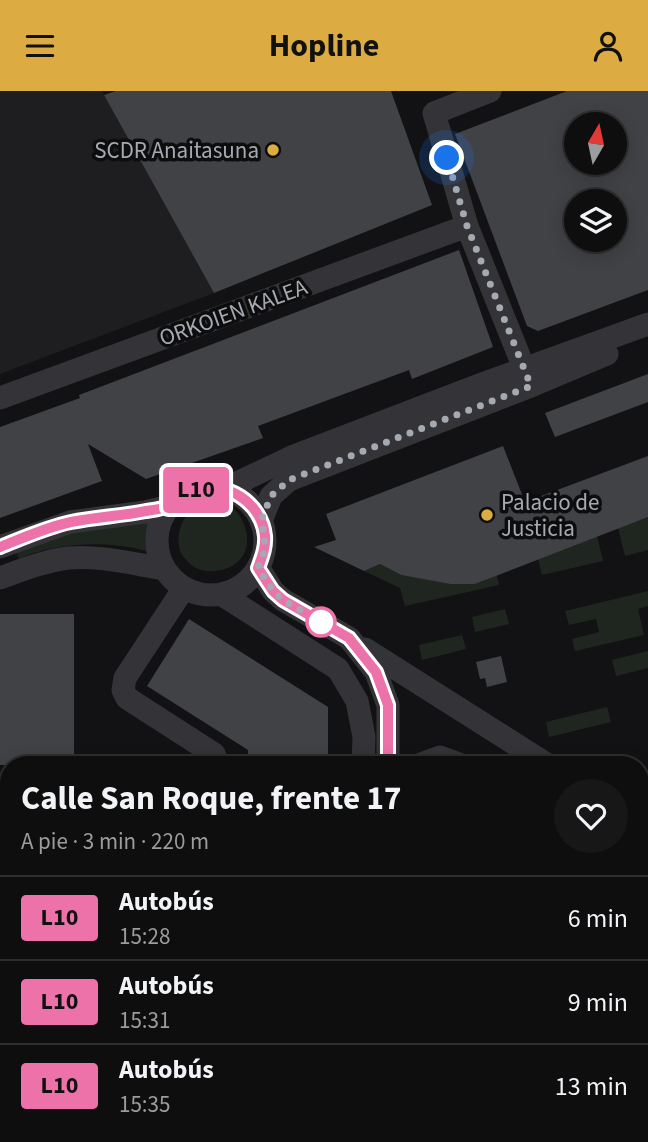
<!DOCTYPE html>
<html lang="es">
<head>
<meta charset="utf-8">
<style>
	:root { --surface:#0e0e0f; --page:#171718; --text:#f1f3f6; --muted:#9b9c9e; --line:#2e2e2f; --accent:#dcab42 }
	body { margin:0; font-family:"Source Sans 3",sans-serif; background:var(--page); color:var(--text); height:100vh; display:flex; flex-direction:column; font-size:26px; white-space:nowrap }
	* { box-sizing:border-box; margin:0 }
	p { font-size:23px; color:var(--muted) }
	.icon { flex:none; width:38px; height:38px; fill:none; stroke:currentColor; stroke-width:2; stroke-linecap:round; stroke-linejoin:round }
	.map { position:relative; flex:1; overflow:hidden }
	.side { position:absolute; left:0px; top:665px; width:649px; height:387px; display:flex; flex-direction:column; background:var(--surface); border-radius:28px 28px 0 0; box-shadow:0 4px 18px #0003,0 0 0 2px var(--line) }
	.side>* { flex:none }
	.badge { padding:0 14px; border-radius:5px; font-size:24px; line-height:46px }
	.needle { width:46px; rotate:9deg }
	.controls { position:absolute; left:564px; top:21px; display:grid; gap:14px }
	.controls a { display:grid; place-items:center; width:63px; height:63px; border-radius:50%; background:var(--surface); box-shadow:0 4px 18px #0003,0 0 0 2px var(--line); font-size:35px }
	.you { position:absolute; width:35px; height:35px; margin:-18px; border:5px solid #fff; border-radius:50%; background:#1a73e8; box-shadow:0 0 0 10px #1a73e833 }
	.map>.badge { position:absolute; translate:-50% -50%; box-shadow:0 0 0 4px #fff }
	.round { display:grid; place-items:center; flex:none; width:74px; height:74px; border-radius:37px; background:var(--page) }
	.headline { display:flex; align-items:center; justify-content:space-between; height:119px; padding:0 21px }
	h1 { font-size:33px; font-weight:700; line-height:52px }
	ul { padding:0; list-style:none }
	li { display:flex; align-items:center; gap:21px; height:84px; padding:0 21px; border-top:2px solid var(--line) }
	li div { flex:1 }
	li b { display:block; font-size:26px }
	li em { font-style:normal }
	li .badge { min-width:77px; font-weight:700; text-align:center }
	header { display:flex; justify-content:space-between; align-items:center; height:91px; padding:0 21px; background:var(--accent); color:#111; font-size:32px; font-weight:700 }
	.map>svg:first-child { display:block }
	.built { fill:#1e1e20 }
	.green { fill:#1f2620 }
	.building { fill:#414246; fill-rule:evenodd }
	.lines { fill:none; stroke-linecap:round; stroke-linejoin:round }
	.minor { stroke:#343438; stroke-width:23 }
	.line-casing { stroke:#fff; stroke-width:16 }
	.line { stroke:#ed72aa; stroke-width:10 }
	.walk { stroke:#a5a9b2; stroke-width:7; stroke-dasharray:0 12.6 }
	.poi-dot { fill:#dcab42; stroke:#0d0d0e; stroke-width:2.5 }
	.stop-dot { fill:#fff; stroke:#ed72aa; stroke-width:3.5 }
	.labels { text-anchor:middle; stroke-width:7; stroke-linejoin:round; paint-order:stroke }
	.poi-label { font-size:23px; fill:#a5a9b2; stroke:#0d0d0e; text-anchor:end }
	.street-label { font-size:23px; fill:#a5a9b2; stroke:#0d0d0e }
</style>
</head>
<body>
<header><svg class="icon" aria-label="menu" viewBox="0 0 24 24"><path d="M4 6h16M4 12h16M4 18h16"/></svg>Hopline<svg class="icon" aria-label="person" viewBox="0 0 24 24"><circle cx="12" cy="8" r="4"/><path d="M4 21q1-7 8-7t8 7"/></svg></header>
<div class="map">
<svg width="648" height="1051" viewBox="0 0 648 1051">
	<rect width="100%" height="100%" fill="#121214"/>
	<path class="built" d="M 0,0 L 102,0 L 214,202 L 0,283 Z"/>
	<path class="green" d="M 213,413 C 218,414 225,413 229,415 C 235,418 241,425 243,431 C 254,457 242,478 214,480 C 205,481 195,478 189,472 C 187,469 184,467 182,464 C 175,452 179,432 188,423 C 195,417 205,415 213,413 Z
		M 648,426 L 648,459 L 625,465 L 618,437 Z
		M 148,428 L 146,460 C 108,449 55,451 19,468 L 16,461 L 66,440 Z
		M 597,445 L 603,470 L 542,484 L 538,468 Z
		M 380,473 L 401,484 L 450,493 L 475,493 L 497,484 L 499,494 L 405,515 L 400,497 L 364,480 Z
		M 648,500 L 648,515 L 638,518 L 644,544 L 575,560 L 572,548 L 599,541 L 596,528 L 569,534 L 565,520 Z
		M 505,518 L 509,533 L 475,541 L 472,526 Z
		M 462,544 L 466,558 L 422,569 L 419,554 Z
		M 648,560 L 648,577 L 616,585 L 612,569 Z
		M 607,616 L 611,631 L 549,646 L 546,631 Z"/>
	<path class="building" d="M 116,0 L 391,0 L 432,114 L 214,202 L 104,4 Z
		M 567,0 L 648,0 L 648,199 L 538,240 L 527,235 L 455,43 ZM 576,33 L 614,33 L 614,72 L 576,72 ZM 576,110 L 614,110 L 614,149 L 576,149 Z
		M 459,159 L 493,256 L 412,288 L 409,279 L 258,335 L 263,347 L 146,388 L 88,353 L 102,390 L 0,427 L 0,336 L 80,307 L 79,304 Z
		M 648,283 L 648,311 L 555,346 L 545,322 Z
		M 503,355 L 525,411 L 648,365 L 648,426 L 475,493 L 450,493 L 401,484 L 380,473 L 364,480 L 314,456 L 336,449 L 326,423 Z
		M 0,523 L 74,523 L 74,674 L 0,674 Z
		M 189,528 L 328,616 L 328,674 L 248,674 L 248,659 L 147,595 Z
		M 501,565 L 507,591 L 487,596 L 485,587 L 480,588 L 476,571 Z"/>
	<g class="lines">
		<path class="minor" d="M 490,0 L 434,22 L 467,135 L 530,292
			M 0,307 L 467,135
			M157 450a54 54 0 1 1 108 0a54 54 0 1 1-108 0Z
			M 224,398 L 294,365 L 482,293 L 648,233
			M 261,430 L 271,405 L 289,389 L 531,295 L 607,263
			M 0,456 L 70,431 L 145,421 L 170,415
			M 258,476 L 273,500 L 283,509 L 349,547 L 376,581 L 388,614 L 388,674
			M 0,487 C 22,479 45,470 68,467 C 100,464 133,473 165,478
			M 184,497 L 125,587 L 123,599 L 127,607 L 214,663 L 219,674
			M 221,503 L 338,578 L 357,610 L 364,646 L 363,674
			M 365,558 L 548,674
			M 418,674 L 440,666 L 462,674
			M 640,730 L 648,732
			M 640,769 L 648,771
			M 349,1043 L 352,1051
			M 565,1043 L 648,1044
			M 17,1051 L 57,1043
			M 391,1051 L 394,1043"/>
	</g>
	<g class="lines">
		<g class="line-casing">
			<path id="line" d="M 0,456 C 23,447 47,436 71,431 C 96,426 121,425 146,420 C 154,419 165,418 172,413 C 179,408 185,402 194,399 C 226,388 262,412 265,445 C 266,456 262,466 258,477 L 273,500 L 283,509 L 349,547 L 376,581 L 388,614 L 388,674"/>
		</g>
		<use href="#line" class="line"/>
		<path class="walk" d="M 321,531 L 327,534 L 283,509 L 273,500 L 258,477 L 264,461 L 265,445 L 261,430 L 271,405 L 289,389 L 531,295 L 467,135 L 447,67"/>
	</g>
	<g class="poi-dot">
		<circle cx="273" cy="59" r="7"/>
		<circle cx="487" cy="424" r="7"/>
	</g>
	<circle class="stop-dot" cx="321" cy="531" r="14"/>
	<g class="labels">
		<g class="poi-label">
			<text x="259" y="67">SCDR Anaitasuna</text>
			<text x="501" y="419" text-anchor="start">Palacio de<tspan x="501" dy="26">Justicia</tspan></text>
		</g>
		<g class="street-label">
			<text transform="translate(233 221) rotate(-20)" y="8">ORKOIEN KALEA</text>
		</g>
	</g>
</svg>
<div class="controls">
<a><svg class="needle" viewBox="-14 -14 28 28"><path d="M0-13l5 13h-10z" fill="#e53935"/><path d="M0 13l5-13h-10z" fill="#9b9c9e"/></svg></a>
<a><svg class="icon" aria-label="layers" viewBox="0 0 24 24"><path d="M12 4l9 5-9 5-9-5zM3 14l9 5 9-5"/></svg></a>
</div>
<div class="you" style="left:447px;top:67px"></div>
<b class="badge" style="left:196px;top:399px;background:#ed72aa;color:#111">L10</b>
<section class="side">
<div class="headline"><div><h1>Calle San Roque, frente 17</h1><p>A pie · 3 min · 220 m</p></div><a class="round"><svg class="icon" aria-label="heart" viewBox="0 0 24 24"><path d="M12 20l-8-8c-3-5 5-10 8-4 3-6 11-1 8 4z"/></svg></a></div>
<ul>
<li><span class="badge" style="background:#ed72aa;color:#111">L10</span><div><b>Autobús</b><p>15:28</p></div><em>6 min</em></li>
<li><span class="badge" style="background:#ed72aa;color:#111">L10</span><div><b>Autobús</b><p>15:31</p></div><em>9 min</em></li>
<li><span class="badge" style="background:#ed72aa;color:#111">L10</span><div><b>Autobús</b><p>15:35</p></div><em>13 min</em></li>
</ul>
</section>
</div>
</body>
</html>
